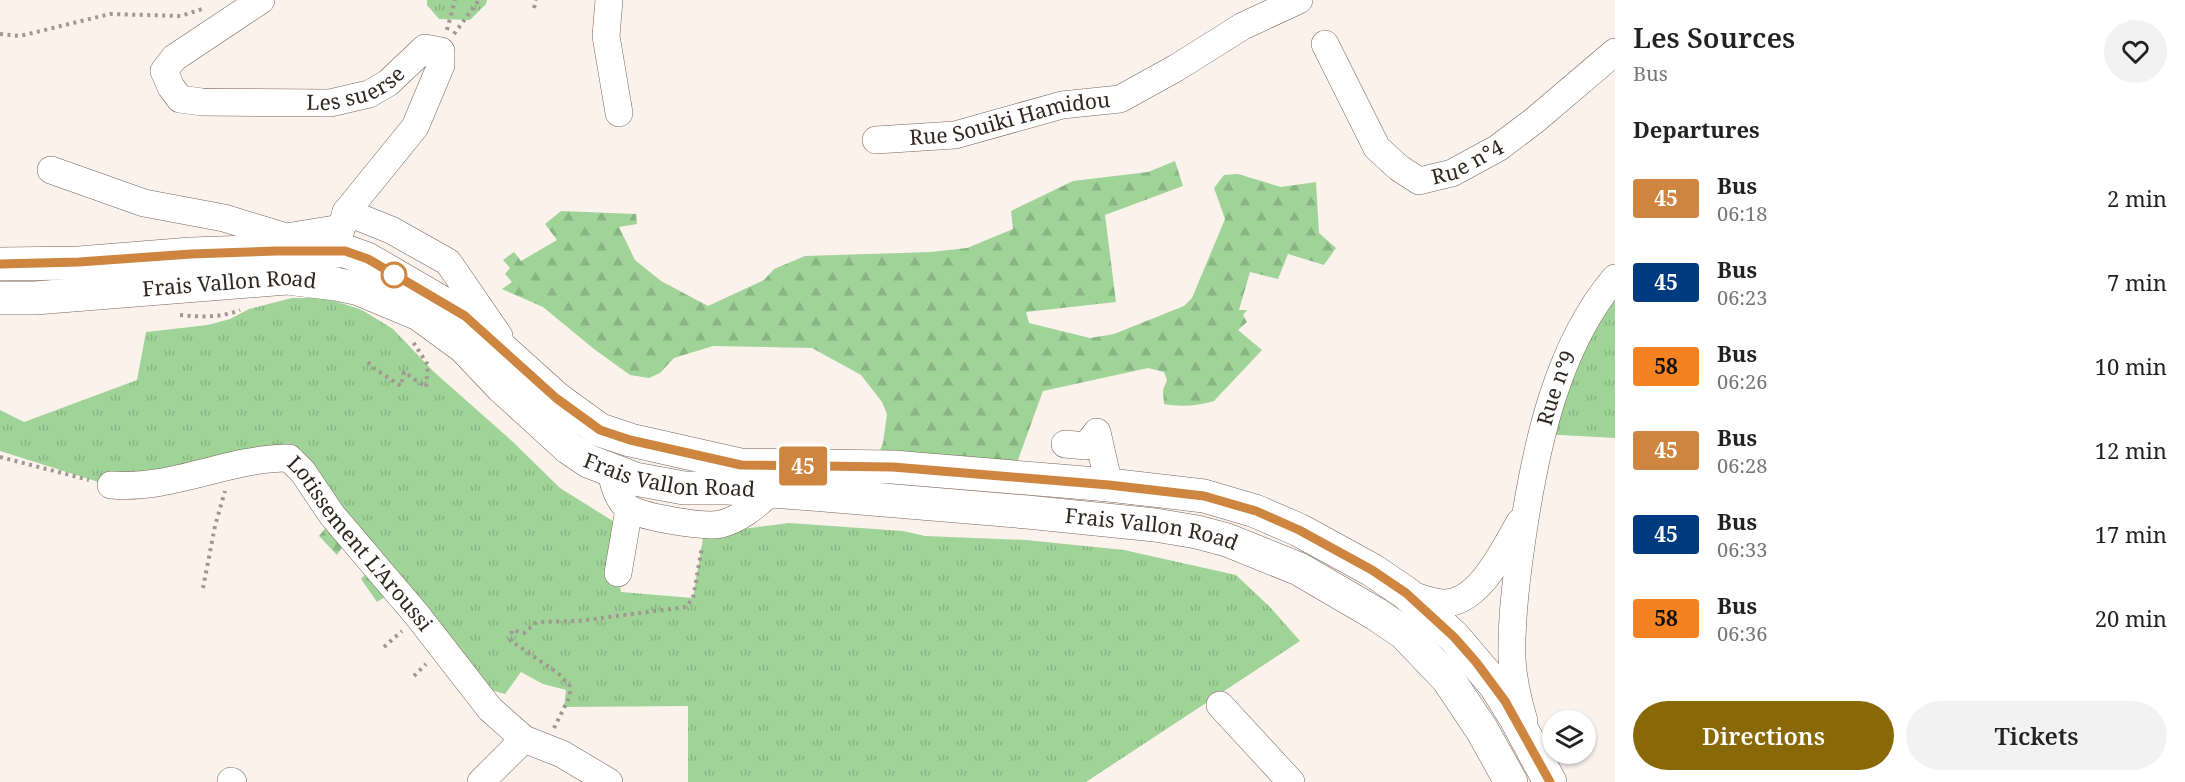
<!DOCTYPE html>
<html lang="en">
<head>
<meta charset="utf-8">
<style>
	:root { --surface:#fff; --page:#f2f2f2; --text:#222; --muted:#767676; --accent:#896806 }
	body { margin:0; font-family:"Noto Serif",serif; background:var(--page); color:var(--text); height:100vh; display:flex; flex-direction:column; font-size:22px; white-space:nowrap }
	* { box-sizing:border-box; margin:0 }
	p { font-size:20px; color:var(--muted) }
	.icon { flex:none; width:33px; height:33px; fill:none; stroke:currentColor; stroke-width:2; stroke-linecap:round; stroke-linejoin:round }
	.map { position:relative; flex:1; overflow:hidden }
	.side { display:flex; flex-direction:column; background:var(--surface); width:570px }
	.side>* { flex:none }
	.badge { padding:0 12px; border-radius:4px; font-size:21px; line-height:39px }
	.buttons { position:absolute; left:1542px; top:710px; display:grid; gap:12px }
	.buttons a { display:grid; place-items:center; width:54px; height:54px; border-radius:50%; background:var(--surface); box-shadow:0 2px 4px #0004; font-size:30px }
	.map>.badge { position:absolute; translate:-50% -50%; box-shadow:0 0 0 3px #fff }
	h2 { padding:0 18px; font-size:22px; line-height:54px }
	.round { display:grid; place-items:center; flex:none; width:63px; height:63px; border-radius:32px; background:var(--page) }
	.headline { display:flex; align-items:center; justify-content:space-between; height:102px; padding:0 18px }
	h1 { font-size:28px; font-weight:600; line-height:45px }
	.cta { display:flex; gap:12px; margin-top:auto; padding:12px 18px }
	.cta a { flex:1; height:69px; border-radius:36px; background:var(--accent); color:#fff; font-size:24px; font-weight:600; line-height:69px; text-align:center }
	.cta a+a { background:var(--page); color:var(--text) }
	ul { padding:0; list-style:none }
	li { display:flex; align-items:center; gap:18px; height:84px; padding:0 18px }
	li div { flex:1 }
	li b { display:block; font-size:22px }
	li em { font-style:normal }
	li .badge { min-width:66px; font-weight:700; text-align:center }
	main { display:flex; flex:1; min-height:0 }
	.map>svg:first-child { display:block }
	.grass { fill:url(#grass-tufts) }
	.forest { fill:url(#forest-firs) }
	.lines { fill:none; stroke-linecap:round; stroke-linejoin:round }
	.minor-casing { stroke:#796356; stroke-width:28 }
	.highway-casing { stroke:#796356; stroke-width:34 }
	.path { stroke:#a19792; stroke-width:4; stroke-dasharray:3 4.5; stroke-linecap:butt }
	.minor { stroke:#fff; stroke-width:27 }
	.highway { stroke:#fff; stroke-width:33 }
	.line-casing { stroke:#fff; stroke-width:14 }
	.line { stroke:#cd853f; stroke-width:9 }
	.stop-dot { fill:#fff; stroke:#cd853f; stroke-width:3 }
	.labels { text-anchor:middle; stroke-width:6; stroke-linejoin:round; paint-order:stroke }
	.street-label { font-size:21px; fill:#312722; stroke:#fff }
</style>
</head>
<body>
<main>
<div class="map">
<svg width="1615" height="782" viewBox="0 0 1615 782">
	<defs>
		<pattern id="grass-tufts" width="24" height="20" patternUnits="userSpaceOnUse" patternTransform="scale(1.5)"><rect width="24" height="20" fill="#9fd398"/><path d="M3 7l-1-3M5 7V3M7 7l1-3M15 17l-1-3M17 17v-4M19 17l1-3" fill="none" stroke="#89b583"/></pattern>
		<pattern id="forest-firs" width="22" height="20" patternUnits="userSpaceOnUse" patternTransform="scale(1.5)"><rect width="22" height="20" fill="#9fd398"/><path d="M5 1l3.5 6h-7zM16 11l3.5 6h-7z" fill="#89b583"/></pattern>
	</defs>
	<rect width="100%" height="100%" fill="#fcf2ec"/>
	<path class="grass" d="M 427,0 L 487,0 L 486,4 L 470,20 L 439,19 L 427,5 Z
		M 292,298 L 323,298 L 341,303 L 362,310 L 393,329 L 433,371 L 513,442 L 560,488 L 616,523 L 614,563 L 621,592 L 693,598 L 703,538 L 742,529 L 789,523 L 903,531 L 925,536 L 1026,540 L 1124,550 L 1236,575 L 1270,607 L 1300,641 L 1086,782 L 688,782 L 688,706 L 564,707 L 566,690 L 543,684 L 521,672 L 505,694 L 473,685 L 295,463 L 108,485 L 0,451 L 0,410 L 24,422 L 137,380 L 146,332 L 208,325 L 230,319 L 249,309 Z
		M 1615,298 L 1615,438 L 1542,434 L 1600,320 Z"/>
	<path class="forest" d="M 1175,161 L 1183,186 L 1105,215 L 1116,302 L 1026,312 L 1029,323 L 1090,338 L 1114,334 L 1184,306 L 1192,298 L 1225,219 L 1214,188 L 1224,175 L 1238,174 L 1281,187 L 1316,182 L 1319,233 L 1336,248 L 1324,265 L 1288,254 L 1278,279 L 1250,272 L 1239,310 L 1247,310 L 1243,315 L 1247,322 L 1238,330 L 1262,350 L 1214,401 C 1198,406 1180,407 1164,404 L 1163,390 L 1167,380 L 1164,372 L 1148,368 L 1043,391 L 1015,468 L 877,458 L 883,443 L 887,414 L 882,402 L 861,375 L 812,348 L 713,346 L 674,358 L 660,373 L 649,378 L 630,375 L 594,349 L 543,307 L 502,289 L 512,282 L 505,274 L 510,268 L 503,260 L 514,252 L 521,261 L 557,240 L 545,224 L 561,211 L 636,214 L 637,224 L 619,227 L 635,260 L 661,281 L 708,306 L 764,280 L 774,269 L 805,256 L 931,252 L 967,248 L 1013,229 L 1011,211 L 1073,181 L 1148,172 Z
		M 330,522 L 347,540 L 337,555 L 319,536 Z
		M 370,569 L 390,594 L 377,602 L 361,579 Z"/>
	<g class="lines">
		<g class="minor-casing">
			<g id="minor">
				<path id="s1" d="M 261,0 L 174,58 L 164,71 L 171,87 L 180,99 L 202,102 L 330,103 L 369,94 L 388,83 L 425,48 L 441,51 L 441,65 L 415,127 L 346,212 L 335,251"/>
				<path d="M 609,0 L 606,36 L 619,113"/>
				<path id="s2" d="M 1325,44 L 1377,148 L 1399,168 L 1419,181 L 1452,173 L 1498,148 L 1535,120 L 1615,52"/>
				<path id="s3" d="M 876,140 L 955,135 L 1062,105 L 1120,99 L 1176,68 L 1243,26 L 1299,0"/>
				<path d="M 51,170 L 144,203 L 224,218 L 286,237 L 341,228"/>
				<path d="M 346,212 L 391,230 L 448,262 L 499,336"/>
				<path d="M 1065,444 L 1086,446 L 1097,432 L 1109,485"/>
				<path d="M 610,468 C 613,481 617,502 630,509 C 644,517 704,528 721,524 C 741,519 756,505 771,492"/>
				<path id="s4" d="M 111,485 C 173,490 228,458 289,458 L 303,472 L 332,515 L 417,615 L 490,709 L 524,739"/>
				<path d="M 618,573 L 629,509"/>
				<path d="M 1406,593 C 1418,597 1429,602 1442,603 C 1479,605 1504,549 1520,522"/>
				<path d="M 1220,705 L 1291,782"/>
				<path id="s5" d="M 1524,721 C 1518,701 1513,680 1512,659 C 1511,617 1517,573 1523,532 C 1536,446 1557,346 1615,278"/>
				<path d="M 231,781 L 233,782"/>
				<path d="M 481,782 L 524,739 L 562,754 L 609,782"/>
			</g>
		</g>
		<g class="highway-casing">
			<g id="highway">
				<path d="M 0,264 L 79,263 L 191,254 L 276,251 L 345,251 L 367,259 L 465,316 L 556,398 L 600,430 L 630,440 L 741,465 L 893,467 L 1109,485 L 1204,496 L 1255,511 L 1299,530 L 1372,570 L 1406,593 L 1454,637 L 1495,685 L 1515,717 L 1550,782"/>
				<path id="s6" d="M 0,298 L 35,298 L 287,278 L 336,284 L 359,289 L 419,314 L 464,347 L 502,387 L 569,448 L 588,461 L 635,479 L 684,488 L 728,488 L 812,494 L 1027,512 L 1155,525 L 1197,532 L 1227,540 L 1299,569 L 1376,614 L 1404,633 L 1448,679 L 1482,730 L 1511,782"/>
			</g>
		</g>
		<path class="path" d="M 534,8 L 536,0
			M 447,30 L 455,0
			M 0,34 L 20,36 L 110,14 L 181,16 L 205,8
			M 454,34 L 479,0
			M 180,315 C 201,317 220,318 240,310
			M 368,362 L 372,367 L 401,386 L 404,372 L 426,387 L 428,365 L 413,342
			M 0,457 L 89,480
			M 203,588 L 215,526 L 225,491
			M 384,647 L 402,631
			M 414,676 L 426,664
			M 554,728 L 570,696 L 570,686 L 558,673 L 511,641 L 512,630 L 524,633 L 537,622 L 578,621 L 686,607 L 693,598 L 702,547"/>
		<use href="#minor" class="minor"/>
		<use href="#highway" class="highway"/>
	</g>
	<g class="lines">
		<g class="line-casing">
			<path id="line" d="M 0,264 L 79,262 L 191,254 L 276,251 L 345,251 L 368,259 L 465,316 L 556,398 L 600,430 L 630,440 L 741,465 L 893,467 L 1109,485 L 1204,496 L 1256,511 L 1299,530 L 1372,570 L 1406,593 L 1454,637 L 1476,662 L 1505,701 L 1550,782"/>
		</g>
		<use href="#line" class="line"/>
	</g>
	<circle class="stop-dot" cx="394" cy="275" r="12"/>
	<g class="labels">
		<g class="street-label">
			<text dy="7" stroke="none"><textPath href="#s1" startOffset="332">Les suerse</textPath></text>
			<text dy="7" stroke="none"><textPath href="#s3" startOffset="136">Rue Souiki Hamidou</textPath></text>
			<text dy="7" stroke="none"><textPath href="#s2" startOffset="222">Rue n°4</textPath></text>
			<text dy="7" stroke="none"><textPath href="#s6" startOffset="230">Frais Vallon Road</textPath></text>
			<text dy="7" stroke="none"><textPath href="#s5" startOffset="339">Rue n°9</textPath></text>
			<text dy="7" stroke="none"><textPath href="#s6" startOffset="734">Frais Vallon Road</textPath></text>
			<text dy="7" stroke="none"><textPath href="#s6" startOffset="1220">Frais Vallon Road</textPath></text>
			<text dy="7" stroke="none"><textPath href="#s4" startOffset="292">Lotissement L'Aroussi</textPath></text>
		</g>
	</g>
</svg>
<div class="buttons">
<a><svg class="icon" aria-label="layers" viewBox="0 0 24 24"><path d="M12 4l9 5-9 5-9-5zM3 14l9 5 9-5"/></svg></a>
</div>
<b class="badge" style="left:803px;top:466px;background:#cd853f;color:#fff">45</b>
</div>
<section class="side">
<div class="headline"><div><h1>Les Sources</h1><p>Bus</p></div><a class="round"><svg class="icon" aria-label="heart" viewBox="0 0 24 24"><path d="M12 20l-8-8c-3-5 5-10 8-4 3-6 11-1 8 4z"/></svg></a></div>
<h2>Departures</h2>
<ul>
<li><span class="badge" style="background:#cd853f;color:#fff">45</span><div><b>Bus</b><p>06:18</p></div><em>2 min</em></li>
<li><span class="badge" style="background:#003b80;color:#fff">45</span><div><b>Bus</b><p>06:23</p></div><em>7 min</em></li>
<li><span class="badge" style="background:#f58220;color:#111">58</span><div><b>Bus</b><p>06:26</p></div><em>10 min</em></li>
<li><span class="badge" style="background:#cd853f;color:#fff">45</span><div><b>Bus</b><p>06:28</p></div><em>12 min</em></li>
<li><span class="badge" style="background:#003b80;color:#fff">45</span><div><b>Bus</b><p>06:33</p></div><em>17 min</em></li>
<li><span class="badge" style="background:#f58220;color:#111">58</span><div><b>Bus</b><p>06:36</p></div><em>20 min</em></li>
</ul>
<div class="cta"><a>Directions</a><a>Tickets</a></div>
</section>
</main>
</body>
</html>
